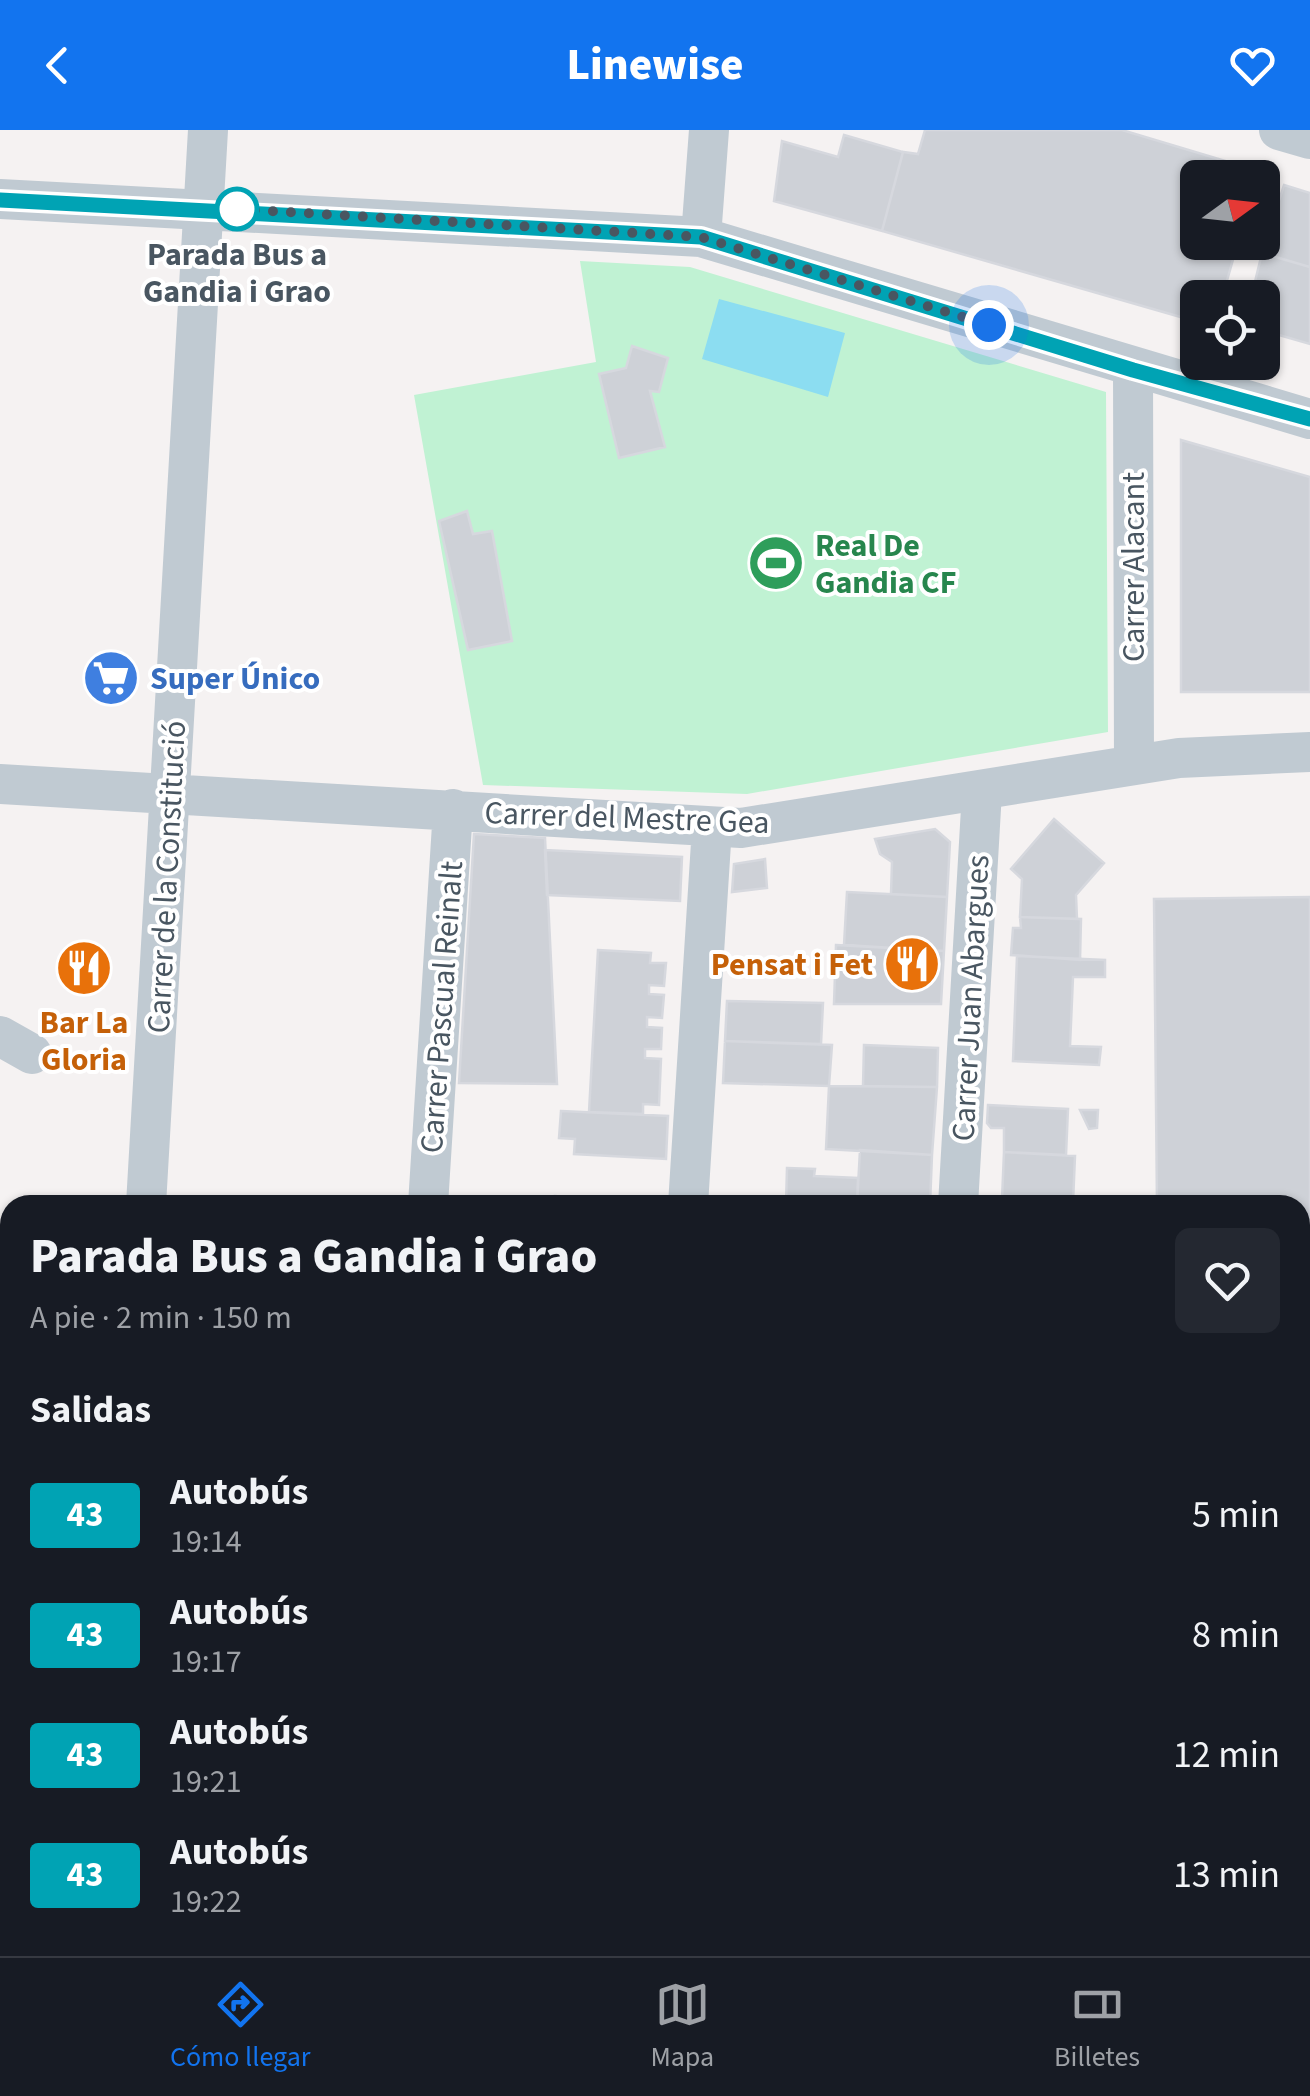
<!DOCTYPE html>
<html lang="es">
<head>
<meta charset="utf-8">
<style>
	:root { --surface:#171b24; --page:#242831; --text:#f1f3f6; --muted:#9ea1a6; --line:#363941; --accent:#1274ef }
	body { margin:0; font-family:"Source Sans 3",sans-serif; background:var(--page); color:var(--text); height:100vh; display:flex; flex-direction:column; font-size:38px; white-space:nowrap }
	* { box-sizing:border-box; margin:0 }
	p { font-size:32px; color:var(--muted) }
	.icon { flex:none; width:55px; height:55px; fill:none; stroke:currentColor; stroke-width:2; stroke-linecap:round; stroke-linejoin:round }
	.map { position:relative; flex:1; overflow:hidden }
	.sheet { position:absolute; left:0px; top:1065px; width:1310px; height:762px; display:flex; flex-direction:column; background:var(--surface); border-radius:30px 30px 0 0; box-shadow:0 2px 8px #0004 }
	.sheet>* { flex:none }
	.badge { padding:0 20px; border-radius:8px; font-size:35px; line-height:65px }
	.needle { width:65px; rotate:75deg }
	.buttons { position:absolute; left:1180px; top:30px; display:grid; gap:20px }
	.buttons a { display:grid; place-items:center; width:100px; height:100px; border-radius:15px; background:var(--surface); box-shadow:0 2px 8px #0004; font-size:50px }
	.you { position:absolute; width:50px; height:50px; margin:-25px; border:8px solid #fff; border-radius:50%; background:#1a73e8; box-shadow:0 0 0 15px #1a73e833 }
	.map>.badge { position:absolute; translate:-50% -50%; box-shadow:0 0 0 5px #fff }
	h2 { padding:0 30px; font-size:38px; line-height:90px }
	.round { display:grid; place-items:center; flex:none; width:105px; height:105px; border-radius:15px; background:var(--page) }
	.summary { display:flex; align-items:center; justify-content:space-between; height:170px; padding:0 30px }
	h1 { font-size:48px; font-weight:800; line-height:75px }
	ul { padding:0; list-style:none }
	li { display:flex; align-items:center; gap:30px; height:120px; padding:0 30px }
	li div { flex:1 }
	li b { display:block; font-size:38px }
	li em { font-style:normal }
	li .badge { min-width:110px; font-weight:700; text-align:center }
	header { display:flex; justify-content:space-between; align-items:center; height:130px; padding:0 30px; background:var(--accent); color:#fff; font-size:45px; font-weight:800 }
	.menu { display:flex; justify-content:space-around; align-items:center; height:140px; border-top:2px solid var(--line); background:var(--surface); font-size:28px; color:var(--muted) }
	.menu a { display:grid; justify-items:center; gap:5px }
	.menu .active { color:var(--accent) }
	.map>svg:first-child { display:block }
	.green { fill:#c0f2d3 }
	.water { fill:#8cddf1 }
	.building { fill:#ced1d7; stroke:#d6d8de; stroke-width:2.5 }
	.lines { fill:none; stroke-linecap:round; stroke-linejoin:round }
	.minor { stroke:#c0cad2; stroke-width:40 }
	.line-casing { stroke:#fff; stroke-width:22 }
	.line { stroke:#00a3b4; stroke-width:15 }
	.walk { stroke:#495661; stroke-width:10; stroke-dasharray:0 18 }
	.stop-dot { fill:#fff; stroke:#00a3b4; stroke-width:5 }
	.labels { text-anchor:middle; stroke-width:8; stroke-linejoin:round; paint-order:stroke }
	.stop-label { font-size:32px; font-weight:bold; fill:#495661; stroke:#fff }
	.leisure-label { font-size:32px; font-weight:bold; fill:#27864d; stroke:#fff; text-anchor:start }
	.street-label { font-size:32px; fill:#495661; stroke:#fff }
	.shop-label { font-size:32px; font-weight:bold; fill:#366cbe; stroke:#fff; text-anchor:start }
	.food-label { font-size:32px; font-weight:bold; fill:#c56008; stroke:#fff; text-anchor:end }
</style>
</head>
<body>
<header><svg class="icon" aria-label="back" viewBox="0 0 24 24"><path d="M15 5l-7 7 7 7"/></svg>Linewise<svg class="icon" aria-label="heart" viewBox="0 0 24 24"><path d="M12 20l-8-8c-3-5 5-10 8-4 3-6 11-1 8 4z"/></svg></header>
<div class="map">
<svg width="1310" height="1826" viewBox="0 0 1310 1826">
	<rect width="100%" height="100%" fill="#f5f2f2"/>
	<path class="green" d="M 580,131 L 690,137 L 1106,262 L 1108,602 L 747,664 L 483,655 L 414,265 L 596,232 Z"/>
	<path class="water" d="M 719,169 L 845,203 L 828,267 L 702,229 Z"/>
	<path class="building" d="M 925,0 L 1122,0 L 1259,41 L 1257,48 L 1198,48 L 1198,112 L 1238,112 L 1222,168 L 1198,168 L 1198,192 L 882,101 L 903,22 L 918,24 Z
		M 844,5 L 903,22 L 882,101 L 774,71 L 782,11 L 838,27 Z
		M 1284,55 L 1310,63 L 1310,137 L 1262,123 Z
		M 1262,123 L 1310,137 L 1310,214 L 1262,200 L 1262,168 L 1251,168 Z
		M 632,216 L 668,228 L 659,262 L 650,261 L 665,317 L 619,328 L 599,244 L 626,238 Z
		M 1181,310 L 1310,347 L 1310,562 L 1181,562 Z
		M 467,381 L 473,404 L 492,401 L 512,511 L 468,520 L 439,391 Z
		M 1054,689 L 1104,733 L 1076,765 L 1077,789 L 1020,787 L 1022,749 L 1011,739 Z
		M 935,699 L 950,712 L 947,767 L 891,764 L 892,732 L 880,724 L 875,709 Z
		M 474,704 L 545,708 L 557,954 L 459,953 Z
		M 545,720 L 682,727 L 680,771 L 547,765 Z
		M 765,729 L 767,758 L 732,762 L 734,734 Z
		M 847,762 L 947,767 L 944,821 L 844,815 Z
		M 1310,767 L 1310,1196 L 1300,1197 L 1300,1075 L 1157,1075 L 1154,769 Z
		M 1020,787 L 1081,789 L 1080,830 L 1011,825 L 1013,798 L 1021,798 Z
		M 836,815 L 944,821 L 941,874 L 834,874 Z
		M 598,820 L 651,823 L 650,833 L 666,833 L 664,856 L 649,855 L 649,864 L 664,865 L 662,888 L 647,887 L 647,897 L 662,898 L 661,919 L 645,919 L 645,928 L 661,929 L 659,975 L 643,974 L 643,984 L 589,982 Z
		M 1017,826 L 1105,830 L 1105,847 L 1073,847 L 1070,916 L 1101,917 L 1099,935 L 1013,931 Z
		M 727,871 L 823,873 L 821,914 L 725,911 Z
		M 725,911 L 832,915 L 829,956 L 723,953 Z
		M 864,915 L 938,918 L 937,957 L 863,956 Z
		M 829,956 L 937,957 L 932,1025 L 826,1019 Z
		M 988,975 L 1068,979 L 1066,1025 L 1004,1022 L 1004,998 L 991,998 L 987,993 Z
		M 1080,980 L 1098,980 L 1097,998 L 1089,999 Z
		M 561,981 L 668,986 L 666,1029 L 574,1024 L 575,1009 L 559,1008 Z
		M 860,1020 L 932,1025 L 930,1075 L 857,1075 Z
		M 1004,1022 L 1075,1026 L 1073,1073 L 1002,1069 Z
		M 787,1038 L 815,1039 L 814,1046 L 858,1048 L 857,1075 L 786,1075 Z
		M 555,1066 L 598,1070 L 598,1075 L 555,1075 Z
		M 983,1069 L 1002,1069 L 1073,1073 L 983,1075 Z
		M 1300,1478 L 1310,1478 L 1310,1517 L 1300,1517 Z
		M 1300,1612 L 1310,1612 L 1310,1680 L 1300,1680 Z
		M 979,1818 L 1008,1818 L 1010,1826 L 980,1826 Z"/>
	<g class="lines">
		<path class="minor" d="M 1279,0 L 1310,9
			M 0,69 L 701,107 L 1310,289
			M 701,107 L 709,0
			M 1133,239 L 1134,635
			M 0,654 L 741,698 L 1179,628 L 1310,622
			M 0,906 L 32,924
			M 146,1075 L 208,0
			M 428,1075 L 453,679
			M 688,1075 L 712,697
			M 958,1075 L 982,661
			M 0,1131 L 10,1130
			M 1300,1343 L 1310,1344
			M 0,1620 L 10,1624
			M 1300,1724 L 1310,1724
			M 500,1818 L 504,1826
			M 1031,1818 L 1032,1826"/>
	</g>
	<g class="lines">
		<g class="line-casing">
			<path id="line" d="M 0,70 L 701,107 L 1133,240 L 1310,289"/>
		</g>
		<use href="#line" class="line"/>
		<path class="walk" d="M 237,79 L 701,107 L 989,195"/>
	</g>
	<defs>
		<g id="stadium-disc" transform="scale(2.875)"><circle r="9.5" fill="#2e9e5b" stroke="#fff"/><path d="M0-5a6.5 5 0 1 0 0 10a6.5 5 0 1 0 0-10ZM-3.5-1.8h7v3.6h-7Z" fill="#fff"/></g>
		<g id="supermarket-disc" transform="scale(2.875)"><circle r="9.5" fill="#3f7fe0" stroke="#fff"/><path d="M-6-5.5h2.5l.6 2H6L4.5 2H-2.5L-4.4-4H-6ZM-1.5 3.2a1.3 1.3 0 1 0 .1 0ZM3 3.2a1.3 1.3 0 1 0 .1 0Z" fill="#fff"/></g>
		<g id="restaurant-disc" transform="scale(2.875)"><circle r="9.5" fill="#e8710a" stroke="#fff"/><path d="M-5-6h1v4h1v-4h1v4h1v-4h1v5L-1.5 .5V6h-2V.5L-5-1ZM5-6V6H3V1.5H1.5Q1.5-4 5-6Z" fill="#fff"/></g>
	</defs>
	<g fill-rule="evenodd">
		<use href="#stadium-disc" x="776" y="433"/>
		<use href="#supermarket-disc" x="111" y="548"/>
		<use href="#restaurant-disc" x="912" y="834"/>
		<use href="#restaurant-disc" x="84" y="838"/>
	</g>
	<circle class="stop-dot" cx="237" cy="79" r="20"/>
	<g class="labels">
		<g class="stop-label">
			<text x="237" y="135">Parada Bus a<tspan x="237" dy="37">Gandia i Grao</tspan></text>
		</g>
		<g class="leisure-label">
			<text x="815" y="426">Real De<tspan x="815" dy="37">Gandia CF</tspan></text>
		</g>
		<g class="street-label">
			<text transform="translate(1133 437) rotate(-90)" y="11">Carrer Alacant</text>
			<text transform="translate(627 687) rotate(2)" y="11">Carrer del Mestre Gea</text>
			<text transform="translate(166 747) rotate(-87)" y="11">Carrer de la Constitució</text>
			<text transform="translate(970 868) rotate(-87)" y="11">Carrer Juan Abargues</text>
			<text transform="translate(441 877) rotate(-86)" y="11">Carrer Pascual Reinalt</text>
		</g>
		<g class="shop-label">
			<text x="150" y="559">Super Único</text>
		</g>
		<g class="food-label">
			<text x="873" y="845">Pensat i Fet</text>
			<text x="84" y="903" text-anchor="middle">Bar La<tspan x="84" dy="37">Gloria</tspan></text>
		</g>
	</g>
</svg>
<div class="buttons">
<a><svg class="needle" viewBox="-14 -14 28 28"><path d="M0-13l5 13h-10z" fill="#e53935"/><path d="M0 13l5-13h-10z" fill="#9ea1a6"/></svg></a>
<a><svg class="icon" aria-label="locate" viewBox="0 0 24 24"><circle cx="12" cy="12" r="6"/><path d="M12 2v4M12 18v4M2 12h4M18 12h4"/></svg></a>
</div>
<div class="you" style="left:989px;top:195px"></div>
<section class="sheet">
<div class="summary"><div><h1>Parada Bus a Gandia i Grao</h1><p>A pie · 2 min · 150 m</p></div><a class="round"><svg class="icon" aria-label="heart" viewBox="0 0 24 24"><path d="M12 20l-8-8c-3-5 5-10 8-4 3-6 11-1 8 4z"/></svg></a></div>
<h2>Salidas</h2>
<ul>
<li><span class="badge" style="background:#00a3b4;color:#fff">43</span><div><b>Autobús</b><p>19:14</p></div><em>5 min</em></li>
<li><span class="badge" style="background:#00a3b4;color:#fff">43</span><div><b>Autobús</b><p>19:17</p></div><em>8 min</em></li>
<li><span class="badge" style="background:#00a3b4;color:#fff">43</span><div><b>Autobús</b><p>19:21</p></div><em>12 min</em></li>
<li><span class="badge" style="background:#00a3b4;color:#fff">43</span><div><b>Autobús</b><p>19:22</p></div><em>13 min</em></li>
</ul>
</section>
</div>
<nav class="menu">
<a class="active"><svg class="icon" aria-label="directions" viewBox="0 0 24 24"><path d="M12 3l9 9-9 9-9-9zM9 14v-3h6M13 9l2 2-2 2"/></svg>Cómo llegar</a>
<a><svg class="icon" aria-label="map" viewBox="0 0 24 24"><path d="M3 6l6-2 6 2 6-2v14l-6 2-6-2-6 2zM9 4v14M15 6v14"/></svg>Mapa</a>
<a><svg class="icon" aria-label="tickets" viewBox="0 0 24 24"><path d="M3 7h18v10H3zM15 7v10"/></svg>Billetes</a>
</nav>
</body>
</html>
